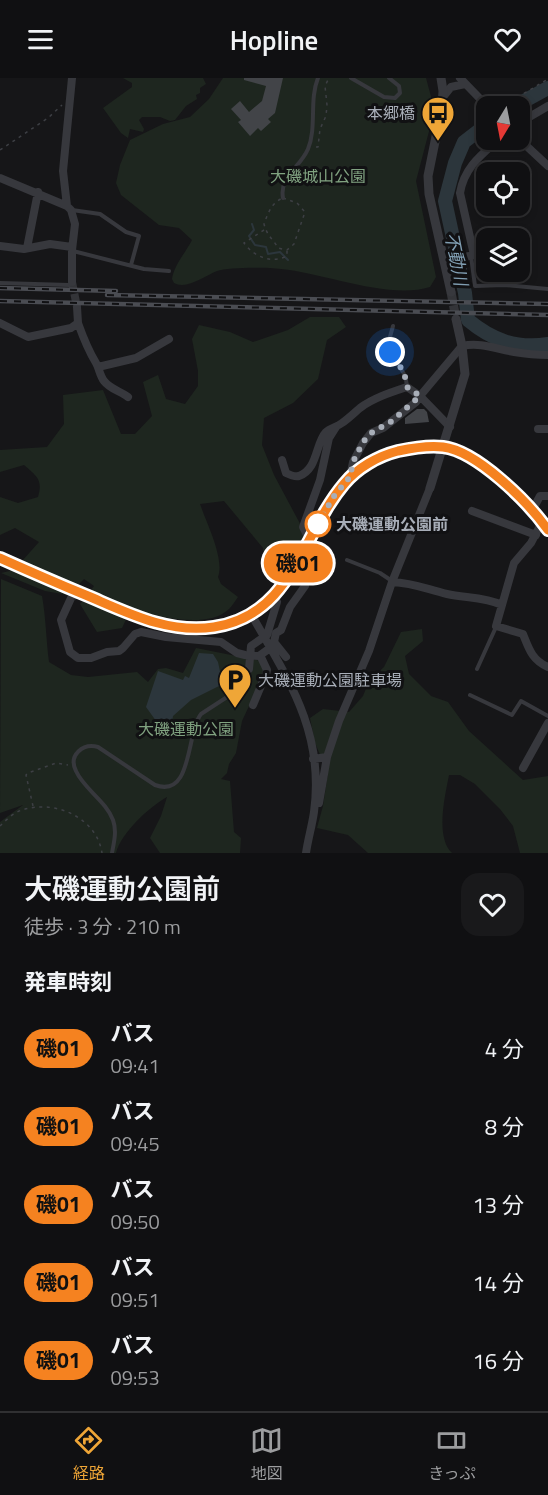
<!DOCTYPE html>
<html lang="ja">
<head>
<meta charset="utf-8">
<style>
	:root { --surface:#101012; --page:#19191b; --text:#f1f3f6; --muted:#9c9d9f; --line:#303032; --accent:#efa637 }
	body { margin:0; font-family:"Titillium Web","Noto Sans JP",sans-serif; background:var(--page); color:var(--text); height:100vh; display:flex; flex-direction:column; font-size:22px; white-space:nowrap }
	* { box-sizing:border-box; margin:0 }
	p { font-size:20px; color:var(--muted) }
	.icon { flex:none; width:33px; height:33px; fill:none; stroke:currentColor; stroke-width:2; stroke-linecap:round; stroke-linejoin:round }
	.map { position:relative; height:775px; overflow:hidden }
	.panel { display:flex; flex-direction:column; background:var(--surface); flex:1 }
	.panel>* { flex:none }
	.badge { padding:0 12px; border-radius:20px; font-size:21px; line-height:39px }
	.needle { width:39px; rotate:190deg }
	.tools { position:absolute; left:476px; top:18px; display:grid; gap:12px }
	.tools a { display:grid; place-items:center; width:54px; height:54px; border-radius:12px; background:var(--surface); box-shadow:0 3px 9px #0003,0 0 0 2px var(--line); font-size:30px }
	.you { position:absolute; width:30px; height:30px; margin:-15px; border:4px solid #fff; border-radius:50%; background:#1a73e8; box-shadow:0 0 0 9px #1a73e833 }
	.map>.badge { position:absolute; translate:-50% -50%; box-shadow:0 0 0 3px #fff }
	h2 { padding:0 24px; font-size:22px; line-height:54px }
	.round { display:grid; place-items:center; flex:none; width:63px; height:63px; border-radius:18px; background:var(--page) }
	.overview { display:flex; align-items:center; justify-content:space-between; height:102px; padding:0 24px }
	h1 { font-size:28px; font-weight:600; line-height:45px }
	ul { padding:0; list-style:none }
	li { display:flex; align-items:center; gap:18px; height:78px; padding:0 24px }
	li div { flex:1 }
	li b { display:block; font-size:22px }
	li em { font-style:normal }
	li .badge { min-width:66px; font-weight:700; text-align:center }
	header { display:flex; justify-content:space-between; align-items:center; height:78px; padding:0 24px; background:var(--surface); font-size:27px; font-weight:600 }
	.tab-bar { display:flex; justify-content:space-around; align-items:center; height:84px; border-top:2px solid var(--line); background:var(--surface); font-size:16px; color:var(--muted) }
	.tab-bar a { display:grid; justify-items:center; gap:3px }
	.tab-bar .active { color:var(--accent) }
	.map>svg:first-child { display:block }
	.green { fill:#1e261f }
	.water { fill:#2c363c }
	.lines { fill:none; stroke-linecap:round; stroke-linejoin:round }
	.stream { stroke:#2c363c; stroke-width:2 }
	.river { stroke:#2c363c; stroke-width:14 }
	.building { fill:#424448 }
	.minor-tunnel { stroke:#333438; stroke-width:8; stroke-dasharray:8 4; stroke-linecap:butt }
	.tertiary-tunnel { stroke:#333438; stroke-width:9; stroke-dasharray:9 4.5; stroke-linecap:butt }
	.path { stroke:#3d3f44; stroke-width:1.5; stroke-dasharray:3 4.5; stroke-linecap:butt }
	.service { stroke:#37383d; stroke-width:4 }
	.minor { stroke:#37383d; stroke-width:8 }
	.tertiary { stroke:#37383d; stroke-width:9 }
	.rail-casing { stroke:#4a4c52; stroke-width:4.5 }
	.rail { stroke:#111113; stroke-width:2; stroke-dasharray:7; stroke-linecap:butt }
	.line-casing { stroke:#fff; stroke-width:14 }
	.line { stroke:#f58220; stroke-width:9 }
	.walk { stroke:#a8aeb8; stroke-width:6; stroke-dasharray:0 10.8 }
	.stop-dot { fill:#fff; stroke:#f58220; stroke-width:3 }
	.labels { text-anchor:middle; stroke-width:6; stroke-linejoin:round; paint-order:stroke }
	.poi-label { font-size:16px; fill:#a8aeb8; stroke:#111113; text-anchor:end }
	.park-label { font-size:16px; fill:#80a280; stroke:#111113 }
	.stop-label { font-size:16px; font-weight:bold; fill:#a8aeb8; stroke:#111113; text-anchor:start }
	.water-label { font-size:18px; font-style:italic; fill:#809eb2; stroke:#111113 }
</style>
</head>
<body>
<header><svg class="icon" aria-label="menu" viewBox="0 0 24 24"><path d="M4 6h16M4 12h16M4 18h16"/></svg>Hopline<svg class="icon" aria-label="heart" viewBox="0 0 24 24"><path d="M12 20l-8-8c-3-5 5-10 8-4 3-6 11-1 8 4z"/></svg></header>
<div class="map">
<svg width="548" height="775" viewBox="0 0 548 775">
	<rect width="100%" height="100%" fill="#161618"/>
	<path class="green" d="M 123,0 L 203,0 L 206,6 L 200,10 L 200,15 L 196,17 L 197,21 L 186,28 L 175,42 L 170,43 L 160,39 L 142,39 L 139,42 L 144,51 L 143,54 L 130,51 L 128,60 L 121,55 L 103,30 L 132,9 L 132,5 Z
		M 223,0 L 426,0 L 433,26 L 433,38 L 416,103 L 436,199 L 430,209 C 389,222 324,195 281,191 C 268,189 228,189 217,193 C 204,198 187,212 174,205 L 172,201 C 174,187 186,174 192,162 L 179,150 L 159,147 L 121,117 L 116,105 L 120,87 L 130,62 L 163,46 L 190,39 L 209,21 Z
		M 310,239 L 339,239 L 346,249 L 327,262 L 318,301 L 293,325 L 264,340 L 262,367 L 274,397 L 305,455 L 291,486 L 267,501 L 263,470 L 224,423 L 200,426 C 206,444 225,481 218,499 L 221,506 L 238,519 C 235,523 232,528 229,531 C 207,552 156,538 131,531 L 122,550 L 97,554 L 80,526 L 94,508 L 84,501 L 68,517 L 45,513 L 1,495 L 14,492 L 39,464 L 15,450 L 0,457 L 0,419 L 18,425 L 38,419 C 43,402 37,398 24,387 L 0,394 L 0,372 L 47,369 L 64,346 L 63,317 L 103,312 L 121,356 L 135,356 L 152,338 L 143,304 L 158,297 L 166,321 L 185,326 L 198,308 L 198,293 L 192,261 L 199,247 L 230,254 L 253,264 L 288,252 Z
		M 1,501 L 42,518 C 46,540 46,561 49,584 L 71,597 L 88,599 L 137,594 L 148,604 L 158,591 L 166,590 L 183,595 L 196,570 L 261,583 L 266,592 L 242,643 L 236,675 L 229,686 L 227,695 L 221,701 L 230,703 L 234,754 L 241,760 L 240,775 L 160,775 L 150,760 L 161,738 L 167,719 C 149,729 121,755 116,775 L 0,775 L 0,744 L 23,727 L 0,735 Z
		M 422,551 L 423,563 L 405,578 L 409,596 L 431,618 L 448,624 L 469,653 L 523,702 L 548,698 L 548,775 L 520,775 L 513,748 L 500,731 L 475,706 L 460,697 L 449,697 C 445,718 435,759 452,775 L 368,775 L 348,757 L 317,750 L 323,728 L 328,695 L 315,665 L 310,640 L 323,631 L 349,634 L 363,618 L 369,603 L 384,589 L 401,554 Z"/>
	<path class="water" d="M 199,575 L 213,576 L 218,584 L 222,603 L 219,608 L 191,622 L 173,638 L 170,657 L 164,654 L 146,629 L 158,593 L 183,602 L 185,598 L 189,600 Z"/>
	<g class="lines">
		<path class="stream" d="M 252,146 L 254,152 L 249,158 L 255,167 L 266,169 L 268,176 L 280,174 L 288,182"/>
		<path class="river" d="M 515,28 L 548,10
			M 486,47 L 464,64 L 455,85 L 445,123 L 465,215 L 468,242 C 492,262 516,271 548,266"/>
	</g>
	<path class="building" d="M 244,0 L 283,0 L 275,35 L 268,41 L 271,44 L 261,53 L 258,50 L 250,58 L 238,44 L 241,42 L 231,31 L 240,23 L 249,34 L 262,23 L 266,8 L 244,2 Z
		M 417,331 L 424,331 L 427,334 L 429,344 L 405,346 L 405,340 Z"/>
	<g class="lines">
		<path class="minor-tunnel" d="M 72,204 L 77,229"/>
		<path class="tertiary-tunnel" d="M 451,214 L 456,241
			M 0,480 L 131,536"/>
		<path class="path" d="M 497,28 L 508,25 L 548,1
			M 316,69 L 318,69 L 320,51 L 326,38 L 327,27 L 325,8 L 329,0
			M 0,72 L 48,40 L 62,27
			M 283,120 L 297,125 L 305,134 L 294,166 L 287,172 L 278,170 C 272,159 268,160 264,146 C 268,135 272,124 283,120 Z
			M 264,152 L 244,165 C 254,179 272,186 287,178 L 287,173
			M 33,728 L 26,697 L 28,695 L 56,685 L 68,687
			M 0,748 C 6,742 13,735 22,732 C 55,721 97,740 102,775"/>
		<path class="service" d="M 351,0 L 384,19 L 395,20 L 400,15 L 399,8 L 389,0
			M 283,120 C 279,98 300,90 308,71 C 317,49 309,22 318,0
			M 72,132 L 100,136 L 126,154 L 139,158 L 131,187
			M 73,173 L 144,191 L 169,193
			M 471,178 L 475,208 L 504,207 L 548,211
			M 0,205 L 69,207 L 72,204
			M 393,248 C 391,256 387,265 390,273 C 394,286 406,291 407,308
			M 347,482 L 380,495 L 392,503
			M 477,591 L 496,549
			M 470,617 L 512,637 L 521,623 L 548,638
			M 112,775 C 114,764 117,753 113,742 C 106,723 84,711 76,693 C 68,677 83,665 98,669 L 155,707 C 193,721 186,655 201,636 L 247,606 L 249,592"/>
		<path class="minor" d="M 460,0 L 487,28
			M 443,19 L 451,9 L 465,6
			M 519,45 L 548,28
			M 519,61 L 548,88
			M 0,100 L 67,128 L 63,93 L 72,0
			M 67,128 L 71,132 L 75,146 L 72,172 L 72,204
			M 0,168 L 24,171 L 50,166 L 72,169
			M 27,170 L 38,114
			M 445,183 L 474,177 L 460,115 C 464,90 481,77 498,62
			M 0,245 L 28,259 L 71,250 L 78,245 L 77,229
			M 78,245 C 83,259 88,272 96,285 C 99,290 100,298 104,303 C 110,311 120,313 128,319
			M 98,289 L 136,280 L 169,261
			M 450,349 L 420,318 L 462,268 C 481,264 496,271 514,274 C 526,276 537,277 548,277
			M 538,351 L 548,351
			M 282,382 L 286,395 C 290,397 295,399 299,398 C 318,391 315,366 326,354 C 330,350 337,349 342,345 C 348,341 354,335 360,330 C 373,320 392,314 407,309 L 420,318 L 416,324 L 383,350 L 371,355 L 363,365 L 353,384 L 350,399
			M 533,431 L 540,418 L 548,418
			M 472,433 L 536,457
			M 542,444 L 531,465 L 514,485 L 496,548 L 523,556 C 529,571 532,582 548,589
			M 312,458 L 306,455 L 303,449 L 320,402 L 329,360 L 336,349
			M 392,504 C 414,505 426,511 447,516 C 465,520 485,519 502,527
			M 84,515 L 72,518 L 61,542 L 70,574 L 78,580 L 91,580 L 107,574 L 119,573 L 123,570 L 135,556 L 141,554 L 166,559 L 221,564 L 237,575 L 245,577 L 259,578 L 270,570
			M 251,536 C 288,601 325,654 314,734 C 312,748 308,761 306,775
			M 286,579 L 274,564 L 276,555 L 281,552 L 290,529 L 305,508 L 308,482 L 304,473
			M 249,591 L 251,568 L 267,557 L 277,524
			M 253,627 L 266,596 L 267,592 L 260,577
			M 313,681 L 327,679 L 339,643 L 369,573 L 392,504 L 430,410
			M 523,690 L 548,645
			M 319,725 L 327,679"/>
		<path class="tertiary" d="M 441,0 L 443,13 L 442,29 L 428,98 L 429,116 L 451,214
			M 430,410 L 465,296 L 462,268 L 456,241
			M 131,536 C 196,561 259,554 296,488 C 312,461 323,430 344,406 C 357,390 378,378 398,373 C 412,370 428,367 443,369 C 478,374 528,424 548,452"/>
		<g class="rail-casing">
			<path id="rail" d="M 0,210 L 116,213
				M 107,217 L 548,226
				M 0,223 L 548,237"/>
		</g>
		<use href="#rail" class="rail"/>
	</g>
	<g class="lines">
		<g class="line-casing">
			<path id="line" d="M 0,480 C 29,493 59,506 88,518 C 128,535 169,556 214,549 C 293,537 301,457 344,406 C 357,390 378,378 398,373 C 412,370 428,367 443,369 C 477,373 528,424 548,452"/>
		</g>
		<use href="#line" class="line"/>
		<path class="walk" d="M 318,446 L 334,418 L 350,399 L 353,384 L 363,364 L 371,355 L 392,343 L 420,318 L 407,309 C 406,295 398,285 390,274"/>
	</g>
	<defs>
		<g id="bus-pin" transform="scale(1.725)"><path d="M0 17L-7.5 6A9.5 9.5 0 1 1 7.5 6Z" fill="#efa637" stroke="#111113"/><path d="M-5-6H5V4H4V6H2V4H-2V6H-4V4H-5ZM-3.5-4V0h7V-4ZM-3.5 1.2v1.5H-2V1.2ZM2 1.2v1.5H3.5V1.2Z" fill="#111"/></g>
		<g id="parking-pin" transform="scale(1.725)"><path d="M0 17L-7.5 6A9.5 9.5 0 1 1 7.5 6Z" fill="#efa637" stroke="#111113"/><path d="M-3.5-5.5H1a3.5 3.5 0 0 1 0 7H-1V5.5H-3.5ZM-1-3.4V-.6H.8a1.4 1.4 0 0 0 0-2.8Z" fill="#111"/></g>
	</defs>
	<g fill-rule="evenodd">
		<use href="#bus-pin" x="438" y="35"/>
		<use href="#parking-pin" x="235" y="602"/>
	</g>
	<circle class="stop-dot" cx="318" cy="446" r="12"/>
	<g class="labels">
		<g class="poi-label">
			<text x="415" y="41">本郷橋</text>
			<text x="258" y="608" text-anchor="start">大磯運動公園駐車場</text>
		</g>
		<g class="park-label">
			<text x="318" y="104">大磯城山公園</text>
			<text x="186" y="657">大磯運動公園</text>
		</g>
		<g class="stop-label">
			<text x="336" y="452">大磯運動公園前</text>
		</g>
		<g class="water-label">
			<text transform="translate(456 181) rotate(79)" y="6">不動川</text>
		</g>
	</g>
</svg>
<div class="tools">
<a><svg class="needle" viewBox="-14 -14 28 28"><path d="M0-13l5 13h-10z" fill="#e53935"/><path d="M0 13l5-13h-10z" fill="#9c9d9f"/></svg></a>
<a><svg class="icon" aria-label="locate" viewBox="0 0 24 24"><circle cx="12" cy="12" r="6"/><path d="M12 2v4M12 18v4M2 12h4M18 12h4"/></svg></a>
<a><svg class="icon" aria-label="layers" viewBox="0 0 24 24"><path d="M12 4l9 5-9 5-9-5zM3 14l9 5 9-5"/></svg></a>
</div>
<div class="you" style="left:390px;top:274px"></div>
<b class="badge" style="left:298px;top:485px;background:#f58220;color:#111">磯01</b>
</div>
<section class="panel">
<div class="overview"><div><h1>大磯運動公園前</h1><p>徒歩 · 3 分 · 210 m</p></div><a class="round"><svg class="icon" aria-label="heart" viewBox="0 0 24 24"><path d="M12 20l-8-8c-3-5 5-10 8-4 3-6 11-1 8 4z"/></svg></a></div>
<h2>発車時刻</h2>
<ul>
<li><span class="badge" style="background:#f58220;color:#111">磯01</span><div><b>バス</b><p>09:41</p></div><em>4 分</em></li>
<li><span class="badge" style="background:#f58220;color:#111">磯01</span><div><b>バス</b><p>09:45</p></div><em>8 分</em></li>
<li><span class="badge" style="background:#f58220;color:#111">磯01</span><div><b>バス</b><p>09:50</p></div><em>13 分</em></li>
<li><span class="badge" style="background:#f58220;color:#111">磯01</span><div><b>バス</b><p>09:51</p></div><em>14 分</em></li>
<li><span class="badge" style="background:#f58220;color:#111">磯01</span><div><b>バス</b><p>09:53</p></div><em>16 分</em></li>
</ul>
</section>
<nav class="tab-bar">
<a class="active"><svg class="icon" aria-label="directions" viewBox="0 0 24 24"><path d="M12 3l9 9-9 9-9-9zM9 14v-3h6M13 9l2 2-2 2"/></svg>経路</a>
<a><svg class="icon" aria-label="map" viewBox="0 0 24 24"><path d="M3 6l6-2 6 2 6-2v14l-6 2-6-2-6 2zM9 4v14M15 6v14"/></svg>地図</a>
<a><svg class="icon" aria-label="tickets" viewBox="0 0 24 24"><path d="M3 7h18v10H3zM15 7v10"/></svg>きっぷ</a>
</nav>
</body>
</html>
